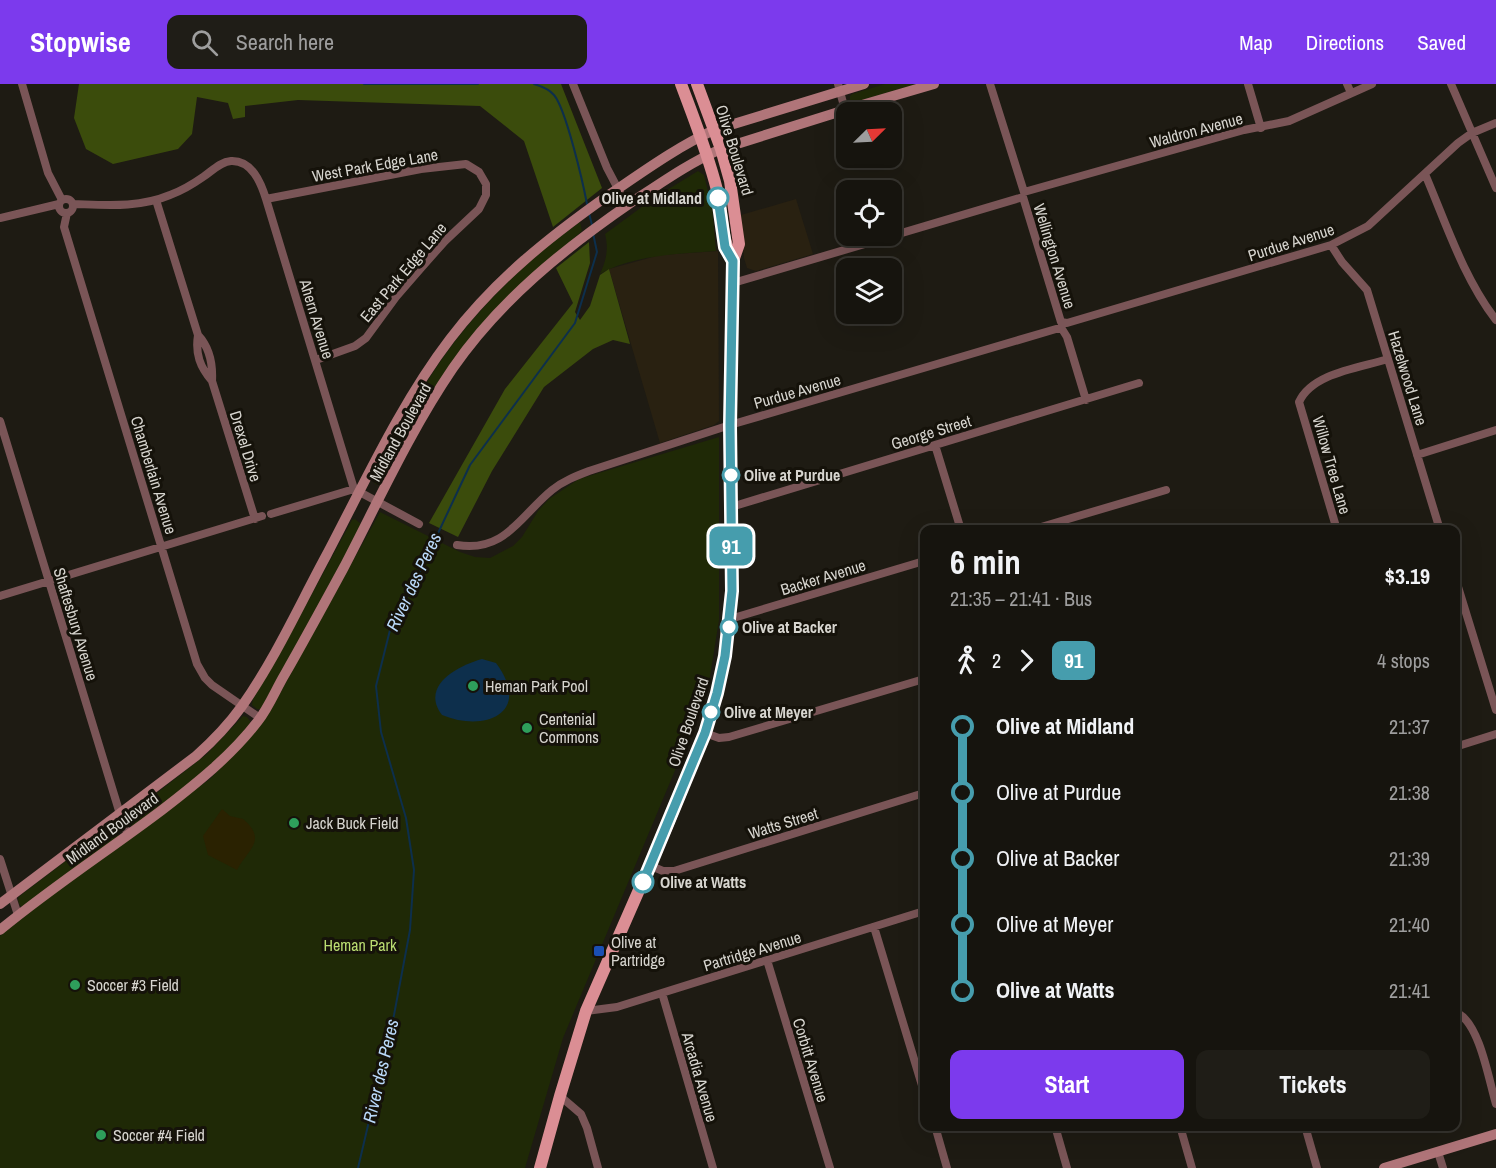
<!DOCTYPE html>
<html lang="en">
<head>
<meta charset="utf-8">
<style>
	:root { --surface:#16140e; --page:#1f1d17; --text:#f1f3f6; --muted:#9e9e9e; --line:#35332e; --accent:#7c3aed }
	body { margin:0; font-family:"Archivo Narrow",sans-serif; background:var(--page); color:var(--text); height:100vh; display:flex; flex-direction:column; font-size:22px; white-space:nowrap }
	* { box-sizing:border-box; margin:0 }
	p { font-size:20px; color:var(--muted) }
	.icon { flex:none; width:33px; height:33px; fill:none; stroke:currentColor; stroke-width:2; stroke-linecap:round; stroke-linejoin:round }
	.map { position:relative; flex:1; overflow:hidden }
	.drawer { position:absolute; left:920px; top:441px; width:540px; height:606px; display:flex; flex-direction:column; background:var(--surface); border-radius:12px; box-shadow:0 6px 24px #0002,0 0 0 2px var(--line) }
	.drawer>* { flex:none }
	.badge { padding:0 12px; border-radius:9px; font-size:21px; line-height:39px }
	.needle { width:39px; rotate:66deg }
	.controls { position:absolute; left:836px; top:18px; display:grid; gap:12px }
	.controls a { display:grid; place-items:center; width:66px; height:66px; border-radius:12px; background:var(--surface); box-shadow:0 6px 24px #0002,0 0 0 2px var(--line); font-size:30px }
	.map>.badge { position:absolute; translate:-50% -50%; box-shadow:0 0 0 3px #fff }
	.legs { display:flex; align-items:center; gap:9px; height:66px; padding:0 30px; font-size:20px }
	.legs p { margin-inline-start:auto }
	.overview { display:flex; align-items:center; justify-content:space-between; height:102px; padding:0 30px }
	h1 { font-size:33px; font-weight:700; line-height:45px }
	.primary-button { display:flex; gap:12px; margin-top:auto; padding:12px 30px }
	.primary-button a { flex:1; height:69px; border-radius:12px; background:var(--accent); color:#fff; font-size:24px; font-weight:700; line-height:69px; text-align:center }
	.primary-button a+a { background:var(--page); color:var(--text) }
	ul { padding:0 30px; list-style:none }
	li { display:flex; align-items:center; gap:21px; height:66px; font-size:22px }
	li i { display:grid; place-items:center; width:9px; height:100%; margin:0 8px; background:currentColor }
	li i::after { content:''; width:15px; height:15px; margin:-8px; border:4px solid; border-radius:50%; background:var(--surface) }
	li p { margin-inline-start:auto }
	li:first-child i { background:linear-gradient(#0000 50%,currentColor 0) }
	li:last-child i { background:linear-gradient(currentColor 50%,#0000 0) }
	header { display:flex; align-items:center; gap:36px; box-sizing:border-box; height:84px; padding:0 30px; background:var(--accent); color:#fff }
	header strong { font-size:28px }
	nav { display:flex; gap:33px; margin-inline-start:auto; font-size:21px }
	.search { width:420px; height:54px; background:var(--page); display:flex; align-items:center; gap:15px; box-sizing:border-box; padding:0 21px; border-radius:12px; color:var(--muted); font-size:22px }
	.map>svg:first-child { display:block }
	.industrial { fill:#292111 }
	.green { fill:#1f2906 }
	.forest { fill:#3b4c0c }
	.sand { fill:#2a2201 }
	.water { fill:#0d2f4c }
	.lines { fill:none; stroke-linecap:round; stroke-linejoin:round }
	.stream { stroke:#0d2f4c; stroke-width:2 }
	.street { stroke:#7a5557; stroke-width:8 }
	.secondary { stroke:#b07579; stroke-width:10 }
	.primary { stroke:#db8e94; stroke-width:12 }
	.line-1-casing { stroke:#fff; stroke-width:14 }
	.line-1 { stroke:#469dad; stroke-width:9 }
	.stop-1-dot { fill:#fff; stroke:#469dad; stroke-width:3 }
	.leisure-dot { fill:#2e9e5b; stroke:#15120a; stroke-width:2 }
	.transit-dot { fill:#1a4fb4; stroke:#15120a; stroke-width:2 }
	.labels { text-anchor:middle; stroke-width:6; stroke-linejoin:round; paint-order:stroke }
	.street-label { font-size:16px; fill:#d7d5cf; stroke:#15120a }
	.stop-label { font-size:16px; font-weight:bold; fill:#d7d5cf; stroke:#15120a; text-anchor:start }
	.poi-label { font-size:16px; fill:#d7d5cf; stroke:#15120a; text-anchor:start }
	.park-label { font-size:16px; fill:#badd71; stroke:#15120a }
	.water-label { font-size:18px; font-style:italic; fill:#bbdafb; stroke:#15120a }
</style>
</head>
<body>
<header>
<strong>Stopwise</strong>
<div class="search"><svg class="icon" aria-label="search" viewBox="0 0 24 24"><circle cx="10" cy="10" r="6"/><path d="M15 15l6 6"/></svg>Search here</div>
<nav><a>Map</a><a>Directions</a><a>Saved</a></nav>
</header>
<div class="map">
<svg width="1496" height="1084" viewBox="0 0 1496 1084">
	<rect width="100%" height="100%" fill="#1e1b13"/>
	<path class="industrial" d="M 796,115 L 813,170 L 756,187 L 747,184 L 744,174 L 741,131 Z
		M 718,167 L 719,337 L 714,341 L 660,359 L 609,185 L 660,171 Z"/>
	<path class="green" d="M 885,0 L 916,0 L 855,18 L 850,16 L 850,12 L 852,10 Z
		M 698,87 L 704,91 L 712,123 L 716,167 C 678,170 633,171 600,190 C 606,177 609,165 605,150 L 654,114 Z
		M 580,138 L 582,147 L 541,183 L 481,243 L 382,401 L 375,400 L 373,393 C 395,355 415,314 440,278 C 478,223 526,177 580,138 Z
		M 719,353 L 719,536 L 710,592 L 699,629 L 563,954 L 525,1084 L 0,1084 L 0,852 L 128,751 L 209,696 L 255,648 L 273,622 L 380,428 L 460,468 L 475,473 L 490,474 L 513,462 L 522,453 L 538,427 L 549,415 L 579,395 Z
		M 355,435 L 361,440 L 361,443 L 261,625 L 257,625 L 252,621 L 253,615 L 299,534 L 352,436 Z
		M 243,632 L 247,633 L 250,637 L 250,641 L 218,676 L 180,707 L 132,742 L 128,736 L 128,733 L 130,730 L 207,670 Z
		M 111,743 L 115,744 L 119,752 L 22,823 L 19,820 L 18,814 L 21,811 Z"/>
	<path class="forest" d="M 79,0 L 561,0 L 602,104 L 553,143 L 524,57 L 480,22 L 298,16 L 245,22 L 245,33 L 233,35 L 228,19 L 197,13 L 192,50 L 178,65 L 113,80 L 86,65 L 74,34 Z
		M 589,158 L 590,179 L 575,228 L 580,236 L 590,222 L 600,191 L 609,185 L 630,260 L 613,256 L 593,265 L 544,303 L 492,387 L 458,453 L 429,439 L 505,305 L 573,219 L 556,184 Z"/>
	<path class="sand" d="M 222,725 L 230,732 L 243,735 C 269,757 246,767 237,786 L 208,771 L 203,752 Z"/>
	<path class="water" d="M 482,575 L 496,579 C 533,629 485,649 442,631 C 420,602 457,582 482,575 Z"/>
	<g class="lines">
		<path class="stream" d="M 364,0 L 478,0
			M 534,0 C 541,2 549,5 554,11 C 566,25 583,99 587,120
			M 589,129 L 592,141
			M 358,1084 L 394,931 L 410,846 L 414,786 L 406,734 L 381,648 L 376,602 L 391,542 L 417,494 L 470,381 L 575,239 L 597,168 L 593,149"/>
		<path class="street" d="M 22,0 L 48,89 L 62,116
			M 573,0 L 607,84 L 627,122
			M 838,0 L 845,26
			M 990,0 L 1024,108 L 1244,46 L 1289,37 L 1372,0
			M 1248,0 L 1261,44
			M 1347,0 L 1351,9
			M 1451,0 L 1496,104
			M 1425,90 C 1446,139 1463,193 1496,236
			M59 122a7 7 0 1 1 14 0a7 7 0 1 1-14 0Z
			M 266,115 L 421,85 L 466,80 L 479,88 L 486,100 L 486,111 L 479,125 L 445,157 L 421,184 L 396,213 L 366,254 L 355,262 L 316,276
			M 156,116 L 198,251 C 210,264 213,279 212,297 L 255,435
			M 74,120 C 106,121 139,124 170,111 C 181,107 193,100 203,93 C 212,87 220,78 231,77 C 252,76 261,99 266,115 L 354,405
			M 67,129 L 64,143 L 197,580 L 205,594 L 212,601 L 260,634
			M 0,134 L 59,120
			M 1331,161 L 1342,178 L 1367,206 L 1440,446
			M 733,199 L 1023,113 L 1061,238 L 1067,239 L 1331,161 L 1368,142 L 1458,59 L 1472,49 L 1496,39
			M 198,251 C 195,270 200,283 212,297
			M 0,337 L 120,730 L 128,751
			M 935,361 L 961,446
			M 1417,371 L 1496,346
			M 731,423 L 1139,299
			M 271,430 L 354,405 L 419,440
			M 1031,446 L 1166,406
			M 1337,446 L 1299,318 C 1312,289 1359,284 1388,275
			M 457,461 C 505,469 520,432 552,406 C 563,397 576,392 589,387 L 730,341 L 1056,245 L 1062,245 L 1067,253 L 1086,316
			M 1455,493 L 1496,626
			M 0,512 L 262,432
			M 730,535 L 924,477
			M 705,649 L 719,654 L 729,653 L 924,595
			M 1455,663 L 1496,650
			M 0,775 L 18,831
			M 651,782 L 663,787 L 674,787 L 924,709
			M 874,843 L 924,1008
			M 767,876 L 830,1084
			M 662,909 L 713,1084
			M 586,927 L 617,923 L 924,827
			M 1459,930 C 1480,942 1489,997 1496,1020
			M 560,1012 L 581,1030 L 587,1044 L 598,1084
			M 935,1042 L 947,1084
			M 1055,1042 L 1067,1084
			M 1180,1042 L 1192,1084
			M 1305,1042 L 1317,1084
			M 1438,1068 L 1443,1084"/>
		<path class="secondary" d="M 0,820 L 196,672 C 213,657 229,640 242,622 C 275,575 299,522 326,472 C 364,400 401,319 450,255 C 496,195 549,153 610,110 C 644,87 677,63 714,46 L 864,0
			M 0,846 C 52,803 109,766 162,726 C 197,699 231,672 258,637 C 269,623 276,605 285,590 C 305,555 324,520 343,485 C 378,418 410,347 453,284 C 500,216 565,164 632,118 C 661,99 689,79 721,65 L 845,26 L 934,0
			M 1384,1084 L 1496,1050"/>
		<path class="primary" d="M 681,0 C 694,35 708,70 717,106 C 723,130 721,155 733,177
			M 540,1084 L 560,1012 L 586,927 L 667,742 L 705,649 L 717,609 L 725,572 L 732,507 L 730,341 L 733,177 L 739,160 L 730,97 L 721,65 L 697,0"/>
	</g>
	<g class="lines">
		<g class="line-1-casing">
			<path id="line-1" d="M 643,798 L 705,649 L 717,609 L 725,572 L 732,507 L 730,341 L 733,177 L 725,163 L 718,114"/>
		</g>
		<use href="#line-1" class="line-1"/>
	</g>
	<g class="stop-1-dot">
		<circle cx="718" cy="114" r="10"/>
		<circle cx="731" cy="391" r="8"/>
		<circle cx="729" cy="543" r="8"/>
		<circle cx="711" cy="628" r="8"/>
		<circle cx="643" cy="798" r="10"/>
	</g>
	<g class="leisure-dot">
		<circle cx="473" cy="602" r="6"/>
		<circle cx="527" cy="644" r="6"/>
		<circle cx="294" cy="739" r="6"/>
		<circle cx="75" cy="901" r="6"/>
		<circle cx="101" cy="1051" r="6"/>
	</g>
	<rect class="transit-dot" x="593" y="861" width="12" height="12" rx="3"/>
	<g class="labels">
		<g class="street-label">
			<text transform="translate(1196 46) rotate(-15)" y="6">Waldron Avenue</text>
			<text transform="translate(735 66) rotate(73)" y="6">Olive Boulevard</text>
			<text transform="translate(375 81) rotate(-10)" y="6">West Park Edge Lane</text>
			<text transform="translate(1291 158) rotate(-18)" y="6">Purdue Avenue</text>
			<text transform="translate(1055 172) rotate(73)" y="6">Wellington Avenue</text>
			<text transform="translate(403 188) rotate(-50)" y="6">East Park Edge Lane</text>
			<text transform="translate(317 235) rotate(73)" y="6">Ahern Avenue</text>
			<text transform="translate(1408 294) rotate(73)" y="6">Hazelwood Lane</text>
			<text transform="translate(797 307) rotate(-16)" y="6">Purdue Avenue</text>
			<text transform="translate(400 348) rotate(-61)" y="6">Midland Boulevard</text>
			<text transform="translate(931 348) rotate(-17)" y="6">George Street</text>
			<text transform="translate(246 362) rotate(73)" y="6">Drexel Drive</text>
			<text transform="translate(1332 381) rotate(74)" y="6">Willow Tree Lane</text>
			<text transform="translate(154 391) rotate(73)" y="6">Chamberlain Avenue</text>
			<text transform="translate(823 493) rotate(-17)" y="6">Backer Avenue</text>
			<text transform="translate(76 540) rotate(73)" y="6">Shaftesbury Avenue</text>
			<text transform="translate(688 638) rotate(-71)" y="6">Olive Boulevard</text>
			<text transform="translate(783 739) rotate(-17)" y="6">Watts Street</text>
			<text transform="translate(112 744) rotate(-36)" y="6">Midland Boulevard</text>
			<text transform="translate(752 867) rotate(-17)" y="6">Partridge Avenue</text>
			<text transform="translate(811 976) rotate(73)" y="6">Corbitt Avenue</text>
			<text transform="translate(700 993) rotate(74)" y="6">Arcadia Avenue</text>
		</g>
		<g class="stop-label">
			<text x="702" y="120" text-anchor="end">Olive at Midland</text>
			<text x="744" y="397">Olive at Purdue</text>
			<text x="742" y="549">Olive at Backer</text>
			<text x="724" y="634">Olive at Meyer</text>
			<text x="660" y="804">Olive at Watts</text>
		</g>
		<g class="poi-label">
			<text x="485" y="608">Heman Park Pool</text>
			<text x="539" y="641">Centenial<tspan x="539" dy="18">Commons</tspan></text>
			<text x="306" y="745">Jack Buck Field</text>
			<text x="611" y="864">Olive at<tspan x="611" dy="18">Partridge</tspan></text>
			<text x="87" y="907">Soccer #3 Field</text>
			<text x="113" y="1057">Soccer #4 Field</text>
		</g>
		<g class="park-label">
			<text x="360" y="867">Heman Park</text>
		</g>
		<g class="water-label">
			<text transform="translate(414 498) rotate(-65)" y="6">River des Peres</text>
			<text transform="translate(381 987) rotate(-77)" y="6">River des Peres</text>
		</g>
	</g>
</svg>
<div class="controls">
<a><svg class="needle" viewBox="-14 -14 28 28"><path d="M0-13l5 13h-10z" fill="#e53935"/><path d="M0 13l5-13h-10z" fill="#9e9e9e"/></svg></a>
<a><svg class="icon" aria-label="locate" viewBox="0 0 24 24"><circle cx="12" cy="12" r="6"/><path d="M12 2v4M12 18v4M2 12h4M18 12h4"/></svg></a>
<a><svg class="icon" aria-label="layers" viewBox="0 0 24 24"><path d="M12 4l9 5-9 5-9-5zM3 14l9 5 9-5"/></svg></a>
</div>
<b class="badge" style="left:731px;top:462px;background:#469dad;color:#fff">91</b>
<section class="drawer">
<div class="overview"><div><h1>6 min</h1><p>21:35 – 21:41 · Bus</p></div><b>$3.19</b></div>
<div class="legs"><svg class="icon" aria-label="walk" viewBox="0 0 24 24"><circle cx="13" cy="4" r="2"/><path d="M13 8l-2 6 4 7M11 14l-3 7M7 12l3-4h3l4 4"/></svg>2<svg class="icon" aria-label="forward" viewBox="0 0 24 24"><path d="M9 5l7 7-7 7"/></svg><b class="badge" style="background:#469dad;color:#fff">91</b><p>4 stops</p></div>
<ul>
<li><i style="color:#469dad"></i><b>Olive at Midland</b><p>21:37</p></li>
<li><i style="color:#469dad"></i><span>Olive at Purdue</span><p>21:38</p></li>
<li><i style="color:#469dad"></i><span>Olive at Backer</span><p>21:39</p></li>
<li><i style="color:#469dad"></i><span>Olive at Meyer</span><p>21:40</p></li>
<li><i style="color:#469dad"></i><b>Olive at Watts</b><p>21:41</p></li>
</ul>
<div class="primary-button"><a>Start</a><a>Tickets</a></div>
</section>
</div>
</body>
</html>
